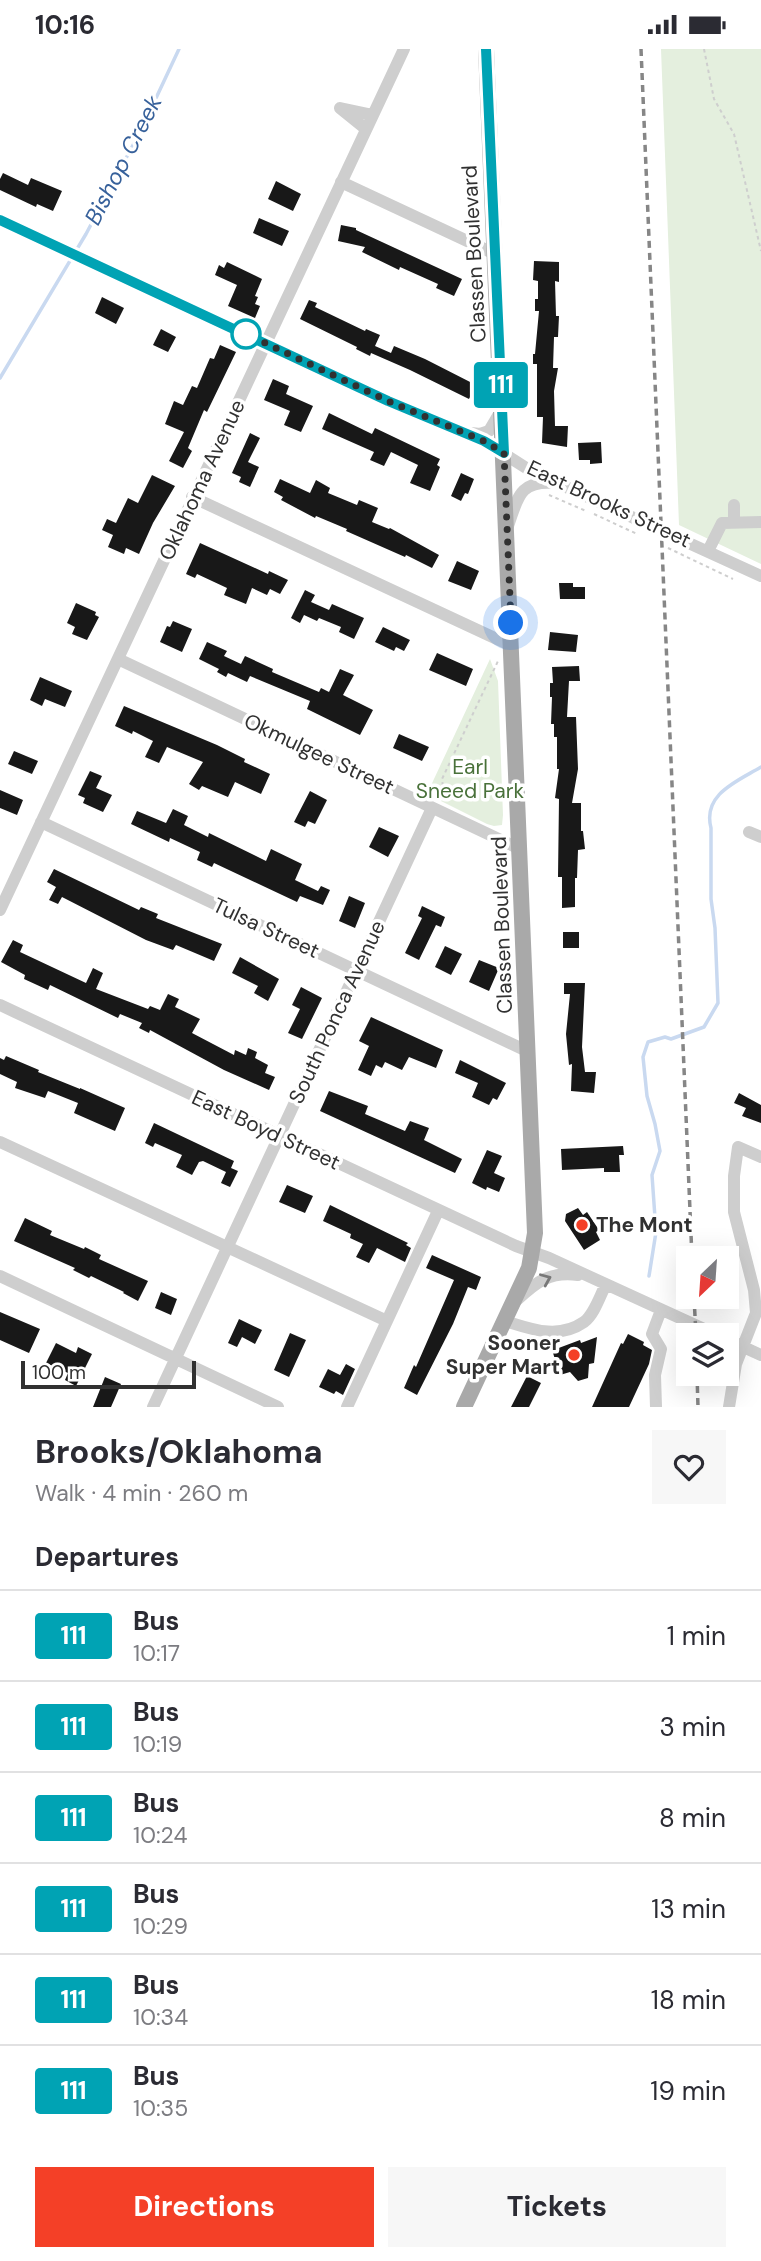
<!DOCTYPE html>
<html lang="en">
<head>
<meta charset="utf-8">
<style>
	:root { --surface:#fff; --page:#f7f7f7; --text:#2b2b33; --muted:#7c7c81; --line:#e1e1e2; --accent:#f44027 }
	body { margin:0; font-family:"DM Sans",sans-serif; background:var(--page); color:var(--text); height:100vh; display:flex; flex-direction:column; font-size:26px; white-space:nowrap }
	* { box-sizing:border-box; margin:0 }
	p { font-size:23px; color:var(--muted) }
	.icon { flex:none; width:38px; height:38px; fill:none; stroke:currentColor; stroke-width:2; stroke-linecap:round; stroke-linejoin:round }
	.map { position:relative; height:1358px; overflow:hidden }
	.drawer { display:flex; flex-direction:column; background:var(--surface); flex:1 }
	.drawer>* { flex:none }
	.badge { padding:0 14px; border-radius:5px; font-size:24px; line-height:46px }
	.needle { width:46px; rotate:205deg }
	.fabs { position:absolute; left:676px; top:1197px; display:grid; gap:14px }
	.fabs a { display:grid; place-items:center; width:63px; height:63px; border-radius:0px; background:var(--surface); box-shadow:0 7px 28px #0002; font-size:35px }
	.scale { position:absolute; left:21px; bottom:18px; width:175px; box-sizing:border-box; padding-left:7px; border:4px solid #313131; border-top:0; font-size:19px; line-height:24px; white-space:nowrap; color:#313131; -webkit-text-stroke:5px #fff; paint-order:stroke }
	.you { position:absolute; width:35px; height:35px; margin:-18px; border:5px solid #fff; border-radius:50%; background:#1a73e8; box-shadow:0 0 0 10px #1a73e833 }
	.map>.badge { position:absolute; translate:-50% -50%; box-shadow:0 0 0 4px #fff }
	h2 { padding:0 35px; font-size:26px; line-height:63px }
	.round { display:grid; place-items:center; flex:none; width:74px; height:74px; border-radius:0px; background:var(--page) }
	.headline { display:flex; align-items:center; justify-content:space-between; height:119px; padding:0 35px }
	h1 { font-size:33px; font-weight:700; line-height:52px }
	.action { display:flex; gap:14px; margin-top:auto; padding:14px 35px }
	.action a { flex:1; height:80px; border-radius:0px; background:var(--accent); color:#fff; font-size:28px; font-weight:700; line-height:80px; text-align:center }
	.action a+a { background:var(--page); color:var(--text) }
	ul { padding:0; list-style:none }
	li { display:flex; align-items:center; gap:21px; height:91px; padding:0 35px; border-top:2px solid var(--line) }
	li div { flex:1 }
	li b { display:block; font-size:26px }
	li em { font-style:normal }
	li .badge { min-width:77px; font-weight:700; text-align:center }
	.status { display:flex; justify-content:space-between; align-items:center; height:49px; padding:0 35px; background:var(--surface); direction:ltr }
	.status svg { height:19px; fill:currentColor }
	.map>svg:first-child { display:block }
	.green { fill:#e4efde }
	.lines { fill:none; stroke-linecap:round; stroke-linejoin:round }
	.stream { stroke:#c9d9f0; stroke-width:3.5 }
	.building { fill:#181818 }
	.path { stroke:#cecece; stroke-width:2; stroke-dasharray:3.5 3.5; stroke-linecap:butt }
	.minor { stroke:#cecece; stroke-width:12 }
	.major { stroke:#a9a9a9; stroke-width:16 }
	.rail { stroke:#868686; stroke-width:3.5; stroke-dasharray:7 5; stroke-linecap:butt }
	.oneway { stroke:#787878 }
	.line-casing { stroke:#fff; stroke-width:16 }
	.line { stroke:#00a3b4; stroke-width:10 }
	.walk { stroke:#313131; stroke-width:7; stroke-dasharray:0 12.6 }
	.stop-dot { fill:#fff; stroke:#00a3b4; stroke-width:3.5 }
	.poi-dot { fill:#f44027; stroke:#fff; stroke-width:2.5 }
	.labels { text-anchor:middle; stroke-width:7; stroke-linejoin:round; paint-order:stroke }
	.street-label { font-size:21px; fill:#313131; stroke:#fff }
	.park-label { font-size:21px; fill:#49713a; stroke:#fff }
	.poi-label { font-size:21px; font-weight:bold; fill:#313131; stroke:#fff; text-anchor:start }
	.water-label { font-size:23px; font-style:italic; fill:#37619b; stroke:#fff }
</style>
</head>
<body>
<div class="status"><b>10:16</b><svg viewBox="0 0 49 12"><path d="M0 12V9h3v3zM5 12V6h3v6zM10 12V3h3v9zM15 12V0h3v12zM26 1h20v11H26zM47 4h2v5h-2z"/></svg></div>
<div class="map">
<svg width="761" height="1358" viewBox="0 0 761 1358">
	<rect width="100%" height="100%" fill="#fff"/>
	<path class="green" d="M 661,0 L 761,0 L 761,515 L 679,476 Z
		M 490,610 L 498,632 L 503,766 L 502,776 L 494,777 L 487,775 L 427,745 Z"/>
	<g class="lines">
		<path class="stream" d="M 0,329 L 86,185 L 142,79 L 179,0
			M 649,1227 L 656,1183 L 652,1126 L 660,1102 L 655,1075 L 647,1047 L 643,1008 L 648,993 L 665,988 L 671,990 L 704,978 L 718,954 L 715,879 L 711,850 L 711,779 C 702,745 738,732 761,718"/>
	</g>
	<path class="building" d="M 3,124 L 28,136 L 31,129 L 62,142 L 53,162 L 37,155 L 36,158 L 0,141 L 0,130 Z
		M 276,132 L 301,145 L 293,162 L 268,150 Z
		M 259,169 L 289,182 L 282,197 L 253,184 Z
		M 341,176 L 356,179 L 356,181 L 462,230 L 454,247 L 436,239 L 438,235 L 400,218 L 399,221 L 362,203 L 365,198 L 338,192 Z
		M 534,212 L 559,213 L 559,233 L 555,232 L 556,267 L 559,267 L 558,288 L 554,288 L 553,319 L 558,319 L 554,342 L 555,377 L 568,377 L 567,398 L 542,394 L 543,368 L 537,368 L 537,315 L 533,315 L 533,305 L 535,305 L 539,262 L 535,262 L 535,250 L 538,250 L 538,232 L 533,231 Z
		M 227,213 L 262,230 L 255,247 L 258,248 L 255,255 L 260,257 L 255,269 L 228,257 L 237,236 L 215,226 L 219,216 L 224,219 Z
		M 102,248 L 124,259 L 116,275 L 95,264 Z
		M 309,251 L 317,254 L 315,258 L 365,282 L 366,280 L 380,286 L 375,297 L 391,304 L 394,297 L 425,310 L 476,336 L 469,350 L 410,321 L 371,304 L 370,307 L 356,300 L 357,298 L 300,270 Z
		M 161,280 L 176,288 L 168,303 L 153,296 Z
		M 220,296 L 236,303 L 207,363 L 204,361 L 188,399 L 192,402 L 183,419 L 169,412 L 184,383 L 165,375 L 174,352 L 183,356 L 192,337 L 197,339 L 210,309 L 214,310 Z
		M 273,330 L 289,337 L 286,345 L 313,357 L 301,383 L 284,376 L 290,362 L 264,351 Z
		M 329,364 L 372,385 L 375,379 L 440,410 L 437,416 L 440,418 L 430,442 L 410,434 L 418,416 L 391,403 L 384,417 L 370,411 L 374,403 L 322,380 Z
		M 250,384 L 260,389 L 248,413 L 259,418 L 250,438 L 239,433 L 241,428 L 232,424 Z
		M 601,393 L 602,414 L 590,415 L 590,411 L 579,411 L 578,394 Z
		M 461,424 L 474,430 L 468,445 L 465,444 L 461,452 L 451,447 Z
		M 152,426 L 175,437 L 153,474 L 139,505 L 126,499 L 124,505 L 108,498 L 113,486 L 102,481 L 107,470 L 116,474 L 128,449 L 138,454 Z
		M 280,430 L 310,444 L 316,431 L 330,439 L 328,444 L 357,456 L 359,451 L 378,459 L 372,473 L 389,480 L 390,479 L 439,506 L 432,519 L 406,506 L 405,508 L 346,482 L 347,480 L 316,467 L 315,469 L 281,451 L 283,448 L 274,443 Z
		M 200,494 L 268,525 L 269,522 L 288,531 L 280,545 L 270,540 L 267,546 L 252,539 L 246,555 L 224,546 L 227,539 L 197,525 L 195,529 L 186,525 Z
		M 457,512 L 479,522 L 471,541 L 448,532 Z
		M 559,534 L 573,534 L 573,538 L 585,538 L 585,550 L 560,550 Z
		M 305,541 L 315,546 L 311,553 L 329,561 L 332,555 L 364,569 L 354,590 L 339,583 L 341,578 L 319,569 L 317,572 L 304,566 L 300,574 L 291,569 Z
		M 76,554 L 96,563 L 95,566 L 99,568 L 87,591 L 72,585 L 75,578 L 67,574 Z
		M 173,572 L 192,580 L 182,603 L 160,593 L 167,577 L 170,578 Z
		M 383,578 L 410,591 L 404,602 L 396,598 L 394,602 L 375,593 Z
		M 550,583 L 578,586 L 576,603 L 548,601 Z
		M 207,593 L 227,602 L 224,607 L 241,615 L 245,607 L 273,620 L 272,623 L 319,643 L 321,639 L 329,643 L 340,620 L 354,626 L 343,646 L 373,661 L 360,686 L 307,660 L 310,652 L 250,627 L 247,633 L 228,624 L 226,628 L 217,623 L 219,620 L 199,610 Z
		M 437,604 L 473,620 L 466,637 L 429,621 Z
		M 579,617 L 580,632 L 569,632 L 567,668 L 576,668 L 578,720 L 572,754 L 581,754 L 581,782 L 583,782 L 585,800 L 578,801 L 577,829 L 575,829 L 575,858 L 562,859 L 562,828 L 558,828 L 559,750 L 555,749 L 559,720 L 557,720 L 557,688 L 554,688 L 554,675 L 551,675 L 552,648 L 550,648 L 550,634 L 553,634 L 552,618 Z
		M 40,628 L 72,642 L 65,658 L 45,650 L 42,657 L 30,651 Z
		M 124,657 L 217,696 L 245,710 L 244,713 L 270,725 L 261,745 L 235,733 L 228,748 L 202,737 L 199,741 L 189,735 L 203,713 L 167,698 L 159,714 L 145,708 L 153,692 L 133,682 L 132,685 L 115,677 Z
		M 399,685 L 429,698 L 422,712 L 393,699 Z
		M 14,702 L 38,712 L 32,725 L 8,715 Z
		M 90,722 L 102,727 L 96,739 L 112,746 L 103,763 L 83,754 L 85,749 L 78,746 Z
		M 0,741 L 23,751 L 17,766 L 0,759 Z
		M 310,742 L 327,751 L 315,775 L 308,772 L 305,778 L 294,773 Z
		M 173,760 L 188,767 L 184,776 L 208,788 L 209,784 L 266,812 L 271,800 L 302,815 L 295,831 L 318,842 L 321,837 L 330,841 L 323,856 L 300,847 L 297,853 L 214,814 L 212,818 L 197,811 L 200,803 L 170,789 L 169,793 L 131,775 L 137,762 L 166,774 Z
		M 379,778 L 399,787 L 388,808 L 369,798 Z
		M 54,820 L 139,861 L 141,858 L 158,865 L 156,869 L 222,895 L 214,912 L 176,896 L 173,901 L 146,891 L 62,848 L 58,855 L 49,851 L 56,838 L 47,833 Z
		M 349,847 L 365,854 L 355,879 L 339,872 Z
		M 422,857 L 445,868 L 441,878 L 436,876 L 419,911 L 405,904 L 422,869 L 418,867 Z
		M 563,883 L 579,883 L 579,899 L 563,899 Z
		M 13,891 L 23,896 L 20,903 L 86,934 L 93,919 L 103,924 L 96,940 L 148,960 L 150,957 L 160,961 L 168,945 L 179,950 L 175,958 L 200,970 L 192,984 L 234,1006 L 235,1001 L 246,1006 L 248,999 L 257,1003 L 255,1009 L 268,1016 L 265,1024 L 275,1028 L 269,1041 L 224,1021 L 150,981 L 149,984 L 139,979 L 142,974 L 120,965 L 118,969 L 50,936 L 48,941 L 24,930 L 25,926 L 1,913 Z
		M 445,897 L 462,905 L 451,926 L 435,918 Z
		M 240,908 L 279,930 L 268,952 L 254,944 L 258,937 L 232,924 Z
		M 479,911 L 499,919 L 489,942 L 469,933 Z
		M 564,934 L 585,934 L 582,998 L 585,1023 L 596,1023 L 594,1044 L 571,1042 L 572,1015 L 569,1016 L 566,985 L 570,945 L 564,945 Z
		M 301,938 L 322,949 L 302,990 L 288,984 L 300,960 L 292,956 Z
		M 371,968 L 443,1001 L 436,1019 L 409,1008 L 402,1021 L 385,1013 L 382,1019 L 376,1016 L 371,1027 L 358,1021 L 369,997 L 359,992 Z
		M 6,1007 L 39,1021 L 38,1023 L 80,1040 L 80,1039 L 125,1059 L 115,1082 L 74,1064 L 78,1054 L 48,1042 L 45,1049 L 15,1039 L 17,1033 L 0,1025 L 0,1009 L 4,1011 Z
		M 460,1011 L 506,1034 L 497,1051 L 493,1049 L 489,1056 L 472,1048 L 478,1034 L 455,1024 Z
		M 329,1042 L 368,1057 L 365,1065 L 405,1082 L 410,1072 L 429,1079 L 424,1091 L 462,1110 L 455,1124 L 320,1062 Z
		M 739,1044 L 761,1056 L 761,1074 L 742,1067 L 746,1059 L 734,1054 Z
		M 154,1074 L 234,1112 L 231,1119 L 238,1122 L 230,1138 L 221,1134 L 226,1123 L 203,1112 L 199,1113 L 192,1126 L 176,1118 L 182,1106 L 155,1094 L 153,1098 L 145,1094 Z
		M 623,1097 L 624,1106 L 619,1106 L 620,1123 L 604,1123 L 604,1119 L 562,1121 L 561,1100 Z
		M 487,1101 L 502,1107 L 494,1124 L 505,1129 L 499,1143 L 487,1138 L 486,1141 L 472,1134 Z
		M 287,1136 L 313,1147 L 305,1164 L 279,1153 Z
		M 330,1156 L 408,1194 L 406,1196 L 411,1199 L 405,1213 L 377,1199 L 369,1214 L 356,1208 L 363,1195 L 350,1189 L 351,1185 L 323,1172 Z
		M 578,1159 L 583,1166 L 587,1163 L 599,1181 L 596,1183 L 600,1191 L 584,1201 L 565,1172 L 566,1165 Z
		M 25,1169 L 52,1182 L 50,1186 L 84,1200 L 85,1198 L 101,1206 L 99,1210 L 148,1232 L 138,1252 L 123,1244 L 124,1243 L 91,1227 L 89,1229 L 73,1221 L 75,1219 L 14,1192 Z
		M 432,1206 L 481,1228 L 476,1241 L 468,1238 L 453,1275 L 417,1346 L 404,1339 L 414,1316 L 416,1318 L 454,1231 L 426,1219 Z
		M 161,1243 L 177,1250 L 171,1266 L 155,1259 Z
		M 0,1263 L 40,1280 L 29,1304 L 0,1291 Z
		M 239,1270 L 262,1281 L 255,1295 L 242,1288 L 237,1298 L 228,1294 Z
		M 290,1284 L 306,1291 L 289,1328 L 274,1321 Z
		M 628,1285 L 644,1293 L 643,1296 L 652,1301 L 649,1315 L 629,1358 L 592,1358 L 621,1294 L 623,1295 Z
		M 597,1288 L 594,1314 L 589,1315 L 588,1329 L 578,1332 L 570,1323 L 560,1326 L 553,1304 L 557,1303 L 556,1300 L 580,1291 L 581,1294 Z
		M 56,1294 L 76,1304 L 78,1298 L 92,1305 L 76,1337 L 65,1331 L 68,1324 L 46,1314 Z
		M 346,1315 L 355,1320 L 343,1346 L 336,1342 L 334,1345 L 319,1338 L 328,1320 L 340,1326 Z
		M 527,1327 L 541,1334 L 529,1358 L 511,1358 Z
		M 105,1328 L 121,1335 L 111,1358 L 93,1358 Z"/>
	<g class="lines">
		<path class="path" d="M 704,0 L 714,50 L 734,85 L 761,202
			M 549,446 L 586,462
			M 594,465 L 637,485
			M 668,499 L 733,530
			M 442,750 L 444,746 L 442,730 L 498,612"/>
		<path class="minor" d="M 366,80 L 340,59 L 373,66
			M 341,133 L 495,205
			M 0,171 L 388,352 L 484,392 L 531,422 L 761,527
			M 471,384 L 480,385 L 489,382 L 502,360
			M 192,448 L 512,597
			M 734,456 L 734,473
			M 508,477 C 518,449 519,431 555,434
			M 708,502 L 722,474 L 761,473
			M 118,610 L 520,800
			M 41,773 L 529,1003
			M 749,783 L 761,788
			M 0,861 L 404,0
			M 0,956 L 516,1197 L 549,1209 L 717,1286
			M 0,1093 L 387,1272
			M 0,1227 L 278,1358
			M 517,1251 C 536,1233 550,1222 578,1226
			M 505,1272 C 531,1280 558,1291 584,1273 C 594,1266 600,1247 606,1235
			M 726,1290 L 761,1306
			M 153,1358 L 432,759
			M 347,1358 L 438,1162
			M 656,1358 L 655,1326 L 661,1300 L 652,1285 L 661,1261
			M 729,1358 L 736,1315 L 756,1264 L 754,1241 L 734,1163 L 734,1127 L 738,1098 L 761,1108"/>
		<path class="major" d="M 464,1358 L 529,1219 L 535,1184 L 486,0"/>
		<path class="rail" d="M 641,0 L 692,1209
			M 694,1248 L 696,1286
			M 697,1325 L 698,1358"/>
	</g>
	<defs><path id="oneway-chevron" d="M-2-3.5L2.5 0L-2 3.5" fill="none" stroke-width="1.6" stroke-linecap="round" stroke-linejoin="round" transform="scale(1.75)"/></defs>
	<use class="oneway" href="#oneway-chevron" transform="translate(546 1230) rotate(-23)"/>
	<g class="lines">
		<g class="line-casing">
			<path id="line" d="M 0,171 L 388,352 L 484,392 L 504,404 L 486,0"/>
		</g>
		<use href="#line" class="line"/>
		<path class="walk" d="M 246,285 L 244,284 L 388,352 L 484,392 L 504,404 L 511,574"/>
	</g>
	<circle class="stop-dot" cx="246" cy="285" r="14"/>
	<g class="poi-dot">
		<circle cx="582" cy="1176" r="7"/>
		<circle cx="574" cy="1306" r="7"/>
	</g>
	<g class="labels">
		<g class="street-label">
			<text transform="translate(474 205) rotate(-93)" y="7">Classen Boulevard</text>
			<text transform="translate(202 431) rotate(-65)" y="7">Oklahoma Avenue</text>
			<text transform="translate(609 455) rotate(25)" y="7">East Brooks Street</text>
			<text transform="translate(319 705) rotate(25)" y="7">Okmulgee Street</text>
			<text transform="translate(502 876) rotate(-92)" y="7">Classen Boulevard</text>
			<text transform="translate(266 879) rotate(25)" y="7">Tulsa Street</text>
			<text transform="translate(337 963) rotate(-65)" y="7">South Ponca Avenue</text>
			<text transform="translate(266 1081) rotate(25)" y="7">East Boyd Street</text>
		</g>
		<g class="park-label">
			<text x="470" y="725">Earl<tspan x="470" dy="24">Sneed Park</tspan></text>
		</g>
		<g class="poi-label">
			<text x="596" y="1183">The Mont</text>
			<text x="560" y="1301" text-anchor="end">Sooner<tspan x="560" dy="24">Super Mart</tspan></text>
		</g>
		<g class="water-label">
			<text transform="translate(123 111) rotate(-63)" y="8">Bishop Creek</text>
		</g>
	</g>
</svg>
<div class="fabs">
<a><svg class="needle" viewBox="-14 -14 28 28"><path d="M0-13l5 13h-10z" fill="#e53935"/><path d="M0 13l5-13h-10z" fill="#7c7c81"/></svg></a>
<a><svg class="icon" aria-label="layers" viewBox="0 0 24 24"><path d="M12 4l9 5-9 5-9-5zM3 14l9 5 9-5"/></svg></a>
</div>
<div class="scale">100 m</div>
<div class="you" style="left:511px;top:574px"></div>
<b class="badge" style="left:501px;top:336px;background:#00a3b4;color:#fff">111</b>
</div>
<section class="drawer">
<div class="headline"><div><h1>Brooks/Oklahoma</h1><p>Walk · 4 min · 260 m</p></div><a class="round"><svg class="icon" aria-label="heart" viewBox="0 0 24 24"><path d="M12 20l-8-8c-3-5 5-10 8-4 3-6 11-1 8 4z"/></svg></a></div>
<h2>Departures</h2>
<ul>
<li><span class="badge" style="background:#00a3b4;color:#fff">111</span><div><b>Bus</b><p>10:17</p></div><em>1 min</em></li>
<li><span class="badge" style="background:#00a3b4;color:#fff">111</span><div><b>Bus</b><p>10:19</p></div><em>3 min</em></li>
<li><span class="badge" style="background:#00a3b4;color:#fff">111</span><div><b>Bus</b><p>10:24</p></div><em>8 min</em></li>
<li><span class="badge" style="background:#00a3b4;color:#fff">111</span><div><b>Bus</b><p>10:29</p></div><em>13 min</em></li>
<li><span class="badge" style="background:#00a3b4;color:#fff">111</span><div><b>Bus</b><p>10:34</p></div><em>18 min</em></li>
<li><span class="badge" style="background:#00a3b4;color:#fff">111</span><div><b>Bus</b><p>10:35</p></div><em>19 min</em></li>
</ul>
<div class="action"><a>Directions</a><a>Tickets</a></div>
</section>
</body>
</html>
